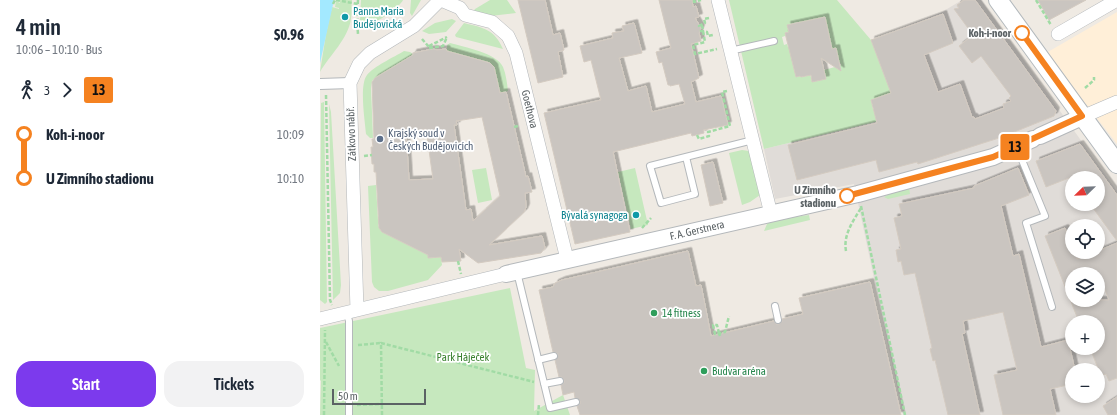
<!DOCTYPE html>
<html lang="en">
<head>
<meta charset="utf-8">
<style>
	:root { --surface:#fff; --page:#f2f2f3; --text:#1f2937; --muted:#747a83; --accent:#7c3aed }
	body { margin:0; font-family:"Asap Condensed",sans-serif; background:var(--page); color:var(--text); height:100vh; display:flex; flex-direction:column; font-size:15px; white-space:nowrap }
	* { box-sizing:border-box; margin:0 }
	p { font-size:13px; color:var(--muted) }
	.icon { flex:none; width:22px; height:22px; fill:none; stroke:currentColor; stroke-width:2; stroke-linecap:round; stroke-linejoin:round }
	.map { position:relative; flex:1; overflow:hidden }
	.details { display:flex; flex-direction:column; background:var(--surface); width:320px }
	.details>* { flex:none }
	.badge { padding:0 8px; border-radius:3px; font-size:14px; line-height:26px }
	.needle { width:26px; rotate:247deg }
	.controls { position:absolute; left:745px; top:171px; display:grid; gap:8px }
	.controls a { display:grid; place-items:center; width:40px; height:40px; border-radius:50%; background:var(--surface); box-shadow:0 2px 6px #0003; font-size:20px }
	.scale { position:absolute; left:12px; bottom:10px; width:94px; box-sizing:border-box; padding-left:4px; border:2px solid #5b6265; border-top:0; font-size:11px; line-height:14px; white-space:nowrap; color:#5b6265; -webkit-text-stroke:3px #fff; paint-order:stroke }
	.map>.badge { position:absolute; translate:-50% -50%; box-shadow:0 0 0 2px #fff }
	.legs { display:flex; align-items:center; gap:6px; height:44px; padding:0 16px; font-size:13px }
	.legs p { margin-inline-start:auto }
	.head { display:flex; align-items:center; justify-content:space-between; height:68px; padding:0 16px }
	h1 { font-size:22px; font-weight:600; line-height:30px }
	.cta { display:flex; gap:8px; margin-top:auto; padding:8px 16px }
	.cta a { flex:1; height:46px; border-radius:16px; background:var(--accent); color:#fff; font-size:16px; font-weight:600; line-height:46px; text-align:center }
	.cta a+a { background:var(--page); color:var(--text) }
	ul { padding:0 16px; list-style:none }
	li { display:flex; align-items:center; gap:14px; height:44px; font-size:15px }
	li i { display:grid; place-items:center; width:6px; height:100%; margin:0 5px; background:currentColor }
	li i::after { content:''; width:10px; height:10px; margin:-5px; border:3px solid; border-radius:50%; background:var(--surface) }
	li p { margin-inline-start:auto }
	li:first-child i { background:linear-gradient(#0000 50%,currentColor 0) }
	li:last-child i { background:linear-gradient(currentColor 50%,#0000 0) }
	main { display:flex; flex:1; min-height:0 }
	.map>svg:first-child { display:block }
	.commercial { fill:#ffefd8 }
	.industrial { fill:#e0dcd8; fill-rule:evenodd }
	.green { fill:#c6e8be; fill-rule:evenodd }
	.water { fill:#a3e9ff }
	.building { fill:#cac5c0; stroke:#d4cbc1; fill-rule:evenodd; filter:url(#shadow) }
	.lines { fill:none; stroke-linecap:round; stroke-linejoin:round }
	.service-casing { stroke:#b4b8bb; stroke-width:8 }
	.pedestrian-casing { stroke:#b4b8bb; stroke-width:12 }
	.minor-casing { stroke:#b4b8bb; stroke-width:14 }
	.tertiary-casing { stroke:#b4b8bb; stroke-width:18 }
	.secondary-casing { stroke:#b2b8bc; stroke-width:20 }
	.path { stroke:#a1dba5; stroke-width:2.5; stroke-dasharray:4 2; stroke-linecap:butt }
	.service { stroke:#fff; stroke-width:6 }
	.pedestrian { stroke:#fff; stroke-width:10 }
	.minor { stroke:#fff; stroke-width:13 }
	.tertiary { stroke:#fff; stroke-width:16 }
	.secondary { stroke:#fff; stroke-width:18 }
	.path-bridge { stroke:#a1dba5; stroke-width:2.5; stroke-dasharray:4 2; stroke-linecap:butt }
	.line-1-casing { stroke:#fff; stroke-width:9 }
	.line-1 { stroke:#f58220; stroke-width:6 }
	.culture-dot { fill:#0f9aa8; stroke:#fff; stroke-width:1.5 }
	.stop-1-dot { fill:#fff; stroke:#f58220; stroke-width:2 }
	.service-dot { fill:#5c6f8a; stroke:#fff; stroke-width:1.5 }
	.leisure-dot { fill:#2e9e5b; stroke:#fff; stroke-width:1.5 }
	.labels { text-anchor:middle; stroke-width:3.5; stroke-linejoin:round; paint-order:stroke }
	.culture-label { font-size:11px; fill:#0d838f; stroke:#fff; text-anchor:start }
	.stop-label { font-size:11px; font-weight:bold; fill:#5b6265; stroke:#fff; text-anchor:end }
	.street-label { font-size:11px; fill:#5b6265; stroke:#fff }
	.service-label { font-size:11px; fill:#4e5e75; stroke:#fff; text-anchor:start }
	.leisure-label { font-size:11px; fill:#27864d; stroke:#fff; text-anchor:start }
	.park-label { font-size:11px; fill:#3a812f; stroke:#fff }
</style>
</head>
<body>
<main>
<section class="details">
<div class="head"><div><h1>4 min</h1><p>10:06 – 10:10 · Bus</p></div><b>$0.96</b></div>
<div class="legs"><svg class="icon" aria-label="walk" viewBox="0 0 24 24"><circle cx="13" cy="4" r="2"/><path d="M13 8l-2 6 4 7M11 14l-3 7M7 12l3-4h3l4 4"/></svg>3<svg class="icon" aria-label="forward" viewBox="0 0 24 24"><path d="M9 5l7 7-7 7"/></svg><b class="badge" style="background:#f58220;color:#111">13</b></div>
<ul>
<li><i style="color:#f58220"></i><b>Koh-i-noor</b><p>10:09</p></li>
<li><i style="color:#f58220"></i><b>U Zimního stadionu</b><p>10:10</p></li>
</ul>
<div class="cta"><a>Start</a><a>Tickets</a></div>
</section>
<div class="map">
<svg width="797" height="415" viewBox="0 0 797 415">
	<defs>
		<filter id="shadow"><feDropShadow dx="3.5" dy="-3.5" stdDeviation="0" flood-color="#0004"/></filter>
	</defs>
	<rect width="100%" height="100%" fill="#efeae3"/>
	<path class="commercial" d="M 797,12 L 797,144 L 726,53 Z"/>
	<path class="industrial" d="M 642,0 L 661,0 L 797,191 L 797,415 L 583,415 L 534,184 L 455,199 L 444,149 L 580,116 L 551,40 L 622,12 ZM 752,178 L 778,178 L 778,204 L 752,204 ZM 752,226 L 778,226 L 778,252 L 752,252 ZM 752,274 L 778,274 L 778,300 L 752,300 ZM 752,322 L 778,322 L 778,348 L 752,348 ZM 752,370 L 778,370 L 778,396 L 752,396 Z"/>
	<path class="green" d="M 20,0 L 32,0 C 31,6 32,13 31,19 C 28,39 10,55 0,72 L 6,34 L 12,7 L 19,9 L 19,8 L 15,7 L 16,1 L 20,3 Z
		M 41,0 L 83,0 C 80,7 56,24 48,24 C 44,24 42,23 40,20 Z
		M 91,0 L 101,0 L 92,16 L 90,13 Z
		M 170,0 L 187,0 L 196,13 L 170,16 L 153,12 L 155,9 Z
		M 409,0 L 517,0 L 551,40 L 580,116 L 444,149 ZM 478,22 L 510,50 L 519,62 L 521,64 L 518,69 L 515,67 L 504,70 L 506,79 L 492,82 L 490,73 L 487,74 L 487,76 L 481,77 L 480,76 L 476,77 L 472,61 L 471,46 L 468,47 L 467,44 L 464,45 L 462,37 L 465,36 L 465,33 L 469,32 L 468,25 ZM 558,98 L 560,107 L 553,109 L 551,100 Z
		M 132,19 L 136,21 L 126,32 L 109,34 L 102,31 L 115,23 Z
		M 144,23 C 164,28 174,29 183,49 L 136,37 L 135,35 Z
		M 130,43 C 144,47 177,53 183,67 C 186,74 187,83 188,91 L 180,93 L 174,68 L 168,62 L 127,51 L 127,45 Z
		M 84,51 L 90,52 L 93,54 L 92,56 L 55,78 L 52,81 L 51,88 L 53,138 L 50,138 L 46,134 C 45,121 39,85 47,75 C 53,67 74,57 84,51 Z
		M 4,102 L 7,302 L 5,304 L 0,300 L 1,105 L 1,103 Z
		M 9,104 L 11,112 L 21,285 L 20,293 L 13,300 Z
		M 422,150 L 429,151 L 440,195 L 430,202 L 422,205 L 409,153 Z
		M 166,168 L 172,200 L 158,203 L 152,170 Z
		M 315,168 L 328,225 L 311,229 L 298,172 Z
		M 56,185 L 58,220 L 60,221 L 58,225 L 61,231 L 108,255 L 108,258 L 121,257 L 122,265 L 108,280 L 68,291 L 59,291 L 54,287 L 52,282 L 48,186 Z
		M 589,187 L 590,194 L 568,199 L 564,197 L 580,189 Z
		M 489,215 L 490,220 L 444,231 L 447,224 L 451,220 Z
		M 190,288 L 206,368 L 215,370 L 214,411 L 243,395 L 250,415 L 0,415 L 1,381 L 0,380 L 0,328 Z"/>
	<path class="water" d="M 0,0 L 14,0 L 0,63 Z"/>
	<path class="building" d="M 198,0 L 225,0 L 233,35 L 240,33 L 244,50 L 238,52 L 243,77 L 218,83 Z
		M 339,0 L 372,0 L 373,7 L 376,6 L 379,17 L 375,18 L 381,28 L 379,33 L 381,41 L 371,44 L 379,78 L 371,82 L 376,102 L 401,96 L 408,125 L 383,130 L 384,133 L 372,136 L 371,133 L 293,152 L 310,232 L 255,244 L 224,113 L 281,100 L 271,60 L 264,62 L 260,46 L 293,38 L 292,33 L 304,31 L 302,26 L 314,23 L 322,53 L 299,58 L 308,91 L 326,86 L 332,112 L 365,104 L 359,84 L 350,86 L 350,85 L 348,85 L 342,62 L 339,63 L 336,52 L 351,48 Z
		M 644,0 L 655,0 L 736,111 L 734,116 L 682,137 L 598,164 L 597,162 L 559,172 L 556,160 L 477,180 L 468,145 L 557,123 L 551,100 L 571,93 L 551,40 L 623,14 L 633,43 L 604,55 L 618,92 L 640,84 L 652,117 L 654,117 L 655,119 L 684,108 L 683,104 L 691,101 L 689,98 L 691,96 L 661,56 L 652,63 L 639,46 L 653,35 L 634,9 L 639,8 L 637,5 Z
		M 718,0 L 766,0 L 729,20 Z
		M 505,17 L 512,49 L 516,48 L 521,71 L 501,58 L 506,79 L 492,82 L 491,75 L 481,77 L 480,76 L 476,77 L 465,33 L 469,32 L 467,25 Z
		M 113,49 L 117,50 L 126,49 L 127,51 L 170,63 L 174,67 L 180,93 L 186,92 L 206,177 L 208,176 L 212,192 L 205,193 L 206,207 L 204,212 L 169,245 L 222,236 L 225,248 L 221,253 L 158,263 L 139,249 L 141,261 L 122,262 L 121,257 L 108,258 L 108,255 L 62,232 L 59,228 L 56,172 L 54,172 L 54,164 L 52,164 L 51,147 L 53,147 L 52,139 L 54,139 L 52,82 L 55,78 L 93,55 L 93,53 ZM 162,117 L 180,196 L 153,221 L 151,209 L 146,210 L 134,125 L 137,125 L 136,121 ZM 106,129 L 113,179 L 89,180 L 86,132 Z
		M 760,144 L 797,195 L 797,241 L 770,204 L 778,204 L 778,178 L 749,178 L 726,187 L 716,161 Z
		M 393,162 L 403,203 L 390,206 L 381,165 Z
		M 698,168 L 709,195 L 681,206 L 693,256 L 699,254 L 721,347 L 748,340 L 755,370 L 752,370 L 752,384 L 730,389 L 736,415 L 683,415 L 674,375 L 697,370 L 683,312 L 643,321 L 645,333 L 642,334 L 660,415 L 628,415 L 615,360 L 613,361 L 610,349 L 612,348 L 595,273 L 584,275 L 581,261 L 578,262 L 576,250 L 581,249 L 574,218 L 582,216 L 579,204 L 654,188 L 654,186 Z
		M 745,228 L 749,238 L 752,237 L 752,252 L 755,252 L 757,259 L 778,252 L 778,251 L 797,243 L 797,378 L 789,381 L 786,374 L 781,376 L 770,348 L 778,348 L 778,322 L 759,322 L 725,236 ZM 752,274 L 779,274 L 789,300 L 752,300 Z
		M 368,251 L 376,286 L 381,285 L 391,336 L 454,321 L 456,324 L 459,324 L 462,322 L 462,319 L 483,314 L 479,298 L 550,282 L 581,415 L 260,415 L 257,406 L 260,404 L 260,401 L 255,398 L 254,392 L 243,395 L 241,385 L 244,383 L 244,380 L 242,377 L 239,377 L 235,360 L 238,355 L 237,353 L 233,352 L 219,290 L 233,287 L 235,283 L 242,280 Z
		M 797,397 L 797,415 L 788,415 L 783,406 Z"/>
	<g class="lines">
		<g class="service-casing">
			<path id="service" d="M 410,51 L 454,41
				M 697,148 L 725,216 L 706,223 L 732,307
				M 366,157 L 375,194 L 341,203 L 330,166 L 433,140
				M 197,272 L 230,408 L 256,402
				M 455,306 L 458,320
				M 27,313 L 29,321 L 29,415
				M 218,360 L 234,356
				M 224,384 L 240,381"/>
		</g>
		<g class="pedestrian-casing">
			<path id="pedestrian" d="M 0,84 L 30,83"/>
		</g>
		<g class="minor-casing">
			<path id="minor" d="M 121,0 L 140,8 L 145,15 L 172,22 L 188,36 L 196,53 L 247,259
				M 398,0 L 451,214
				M 738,34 L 797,0
				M 762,117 L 797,102
				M 37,310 L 30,83 L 39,64 L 50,53 L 94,26 L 120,0
				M 0,319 L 186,274"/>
		</g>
		<g class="tertiary-casing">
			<path id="tertiary" d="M 720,136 L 762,117
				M 186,274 L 538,194 L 673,157 L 713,139"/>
		</g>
		<g class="secondary-casing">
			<path id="secondary" d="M 678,0 L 797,164"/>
		</g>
		<path class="path" d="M 16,0 L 38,4
			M 38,0 L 37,21 L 38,34
			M 374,0 L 374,2 L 381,0
			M 716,0 L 731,25
			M 13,4 L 15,0
			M 389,18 L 384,19 L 385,23 L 379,26 L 382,26 L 383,29 L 381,31 L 387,32 L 388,36 L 393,35
			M 383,31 L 385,42 L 373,45 L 375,54 L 397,49
			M 102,39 L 109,47
			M 109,46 L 127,37
			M 109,48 L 123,46 L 127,37
			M 765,88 L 774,80 L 774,77
			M 6,95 L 10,300 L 12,305
			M 194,127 L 198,126
			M 377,135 L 379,139 L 389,136 L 388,132 L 410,126 L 402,92 L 407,91
			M 44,156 L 52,155
			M 541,206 L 585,415
			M 322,228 L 331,218
			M 526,251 C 523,235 533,221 541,208
			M 138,261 L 141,274
			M 399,333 L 397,325 L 393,325 L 395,334 L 405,332 L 409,316
			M 6,342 L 19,366
			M 38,345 L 61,343
			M 37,405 L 62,404
			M 4,415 L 5,330
			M 62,415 L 61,343 L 214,382
			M 218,415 L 219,404"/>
		<use href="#service" class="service"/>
		<use href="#pedestrian" class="pedestrian"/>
		<use href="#minor" class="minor"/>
		<use href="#tertiary" class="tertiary"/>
		<use href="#secondary" class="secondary"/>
		<path class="path-bridge" d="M 399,333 L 400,336"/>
	</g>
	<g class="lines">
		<g class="line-1-casing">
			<path id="line-1" d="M 527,196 L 673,157 L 762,116 L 702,33"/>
		</g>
		<use href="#line-1" class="line-1"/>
	</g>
	<g class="culture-dot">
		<circle cx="25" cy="17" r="4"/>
		<circle cx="316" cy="215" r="4"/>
	</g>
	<g class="stop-1-dot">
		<circle cx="702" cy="33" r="7"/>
		<circle cx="527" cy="196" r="7"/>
	</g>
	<circle class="service-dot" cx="60" cy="139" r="4"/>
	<g class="leisure-dot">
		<circle cx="334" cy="313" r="4"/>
		<circle cx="384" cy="371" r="4"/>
	</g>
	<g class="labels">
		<g class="culture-label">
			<text x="33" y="15">Panna Maria<tspan x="33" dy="13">Budějovická</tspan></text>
			<text x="308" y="219" text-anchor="end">Bývalá synagoga</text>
		</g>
		<g class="stop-label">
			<text x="691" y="37">Koh-i-noor</text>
			<text x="516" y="194">U Zimního<tspan x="516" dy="13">stadionu</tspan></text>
		</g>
		<g class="street-label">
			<text transform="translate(210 109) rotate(76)" y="4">Goethova</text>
			<text transform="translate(31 134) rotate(-92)" y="4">Zátkovo nábř.</text>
			<text transform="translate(377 230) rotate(-13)" y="4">F. A. Gerstnera</text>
		</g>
		<g class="service-label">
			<text x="68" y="137">Krajský soud v<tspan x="68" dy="13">Českých Budějovicích</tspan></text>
		</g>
		<g class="leisure-label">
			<text x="342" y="317">14 fitness</text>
			<text x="392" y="375">Budvar aréna</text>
		</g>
		<g class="park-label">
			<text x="143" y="361">Park Háječek</text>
		</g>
	</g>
</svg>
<div class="controls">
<a><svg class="needle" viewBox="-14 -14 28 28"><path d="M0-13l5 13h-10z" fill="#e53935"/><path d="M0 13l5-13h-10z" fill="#747a83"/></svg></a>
<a><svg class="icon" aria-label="locate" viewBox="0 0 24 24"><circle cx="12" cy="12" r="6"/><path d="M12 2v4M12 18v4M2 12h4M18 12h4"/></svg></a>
<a><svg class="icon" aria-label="layers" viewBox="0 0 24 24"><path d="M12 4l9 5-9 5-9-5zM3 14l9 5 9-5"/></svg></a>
<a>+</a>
<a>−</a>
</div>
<div class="scale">50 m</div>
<b class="badge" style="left:695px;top:147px;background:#f58220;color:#111">13</b>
</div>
</main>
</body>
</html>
